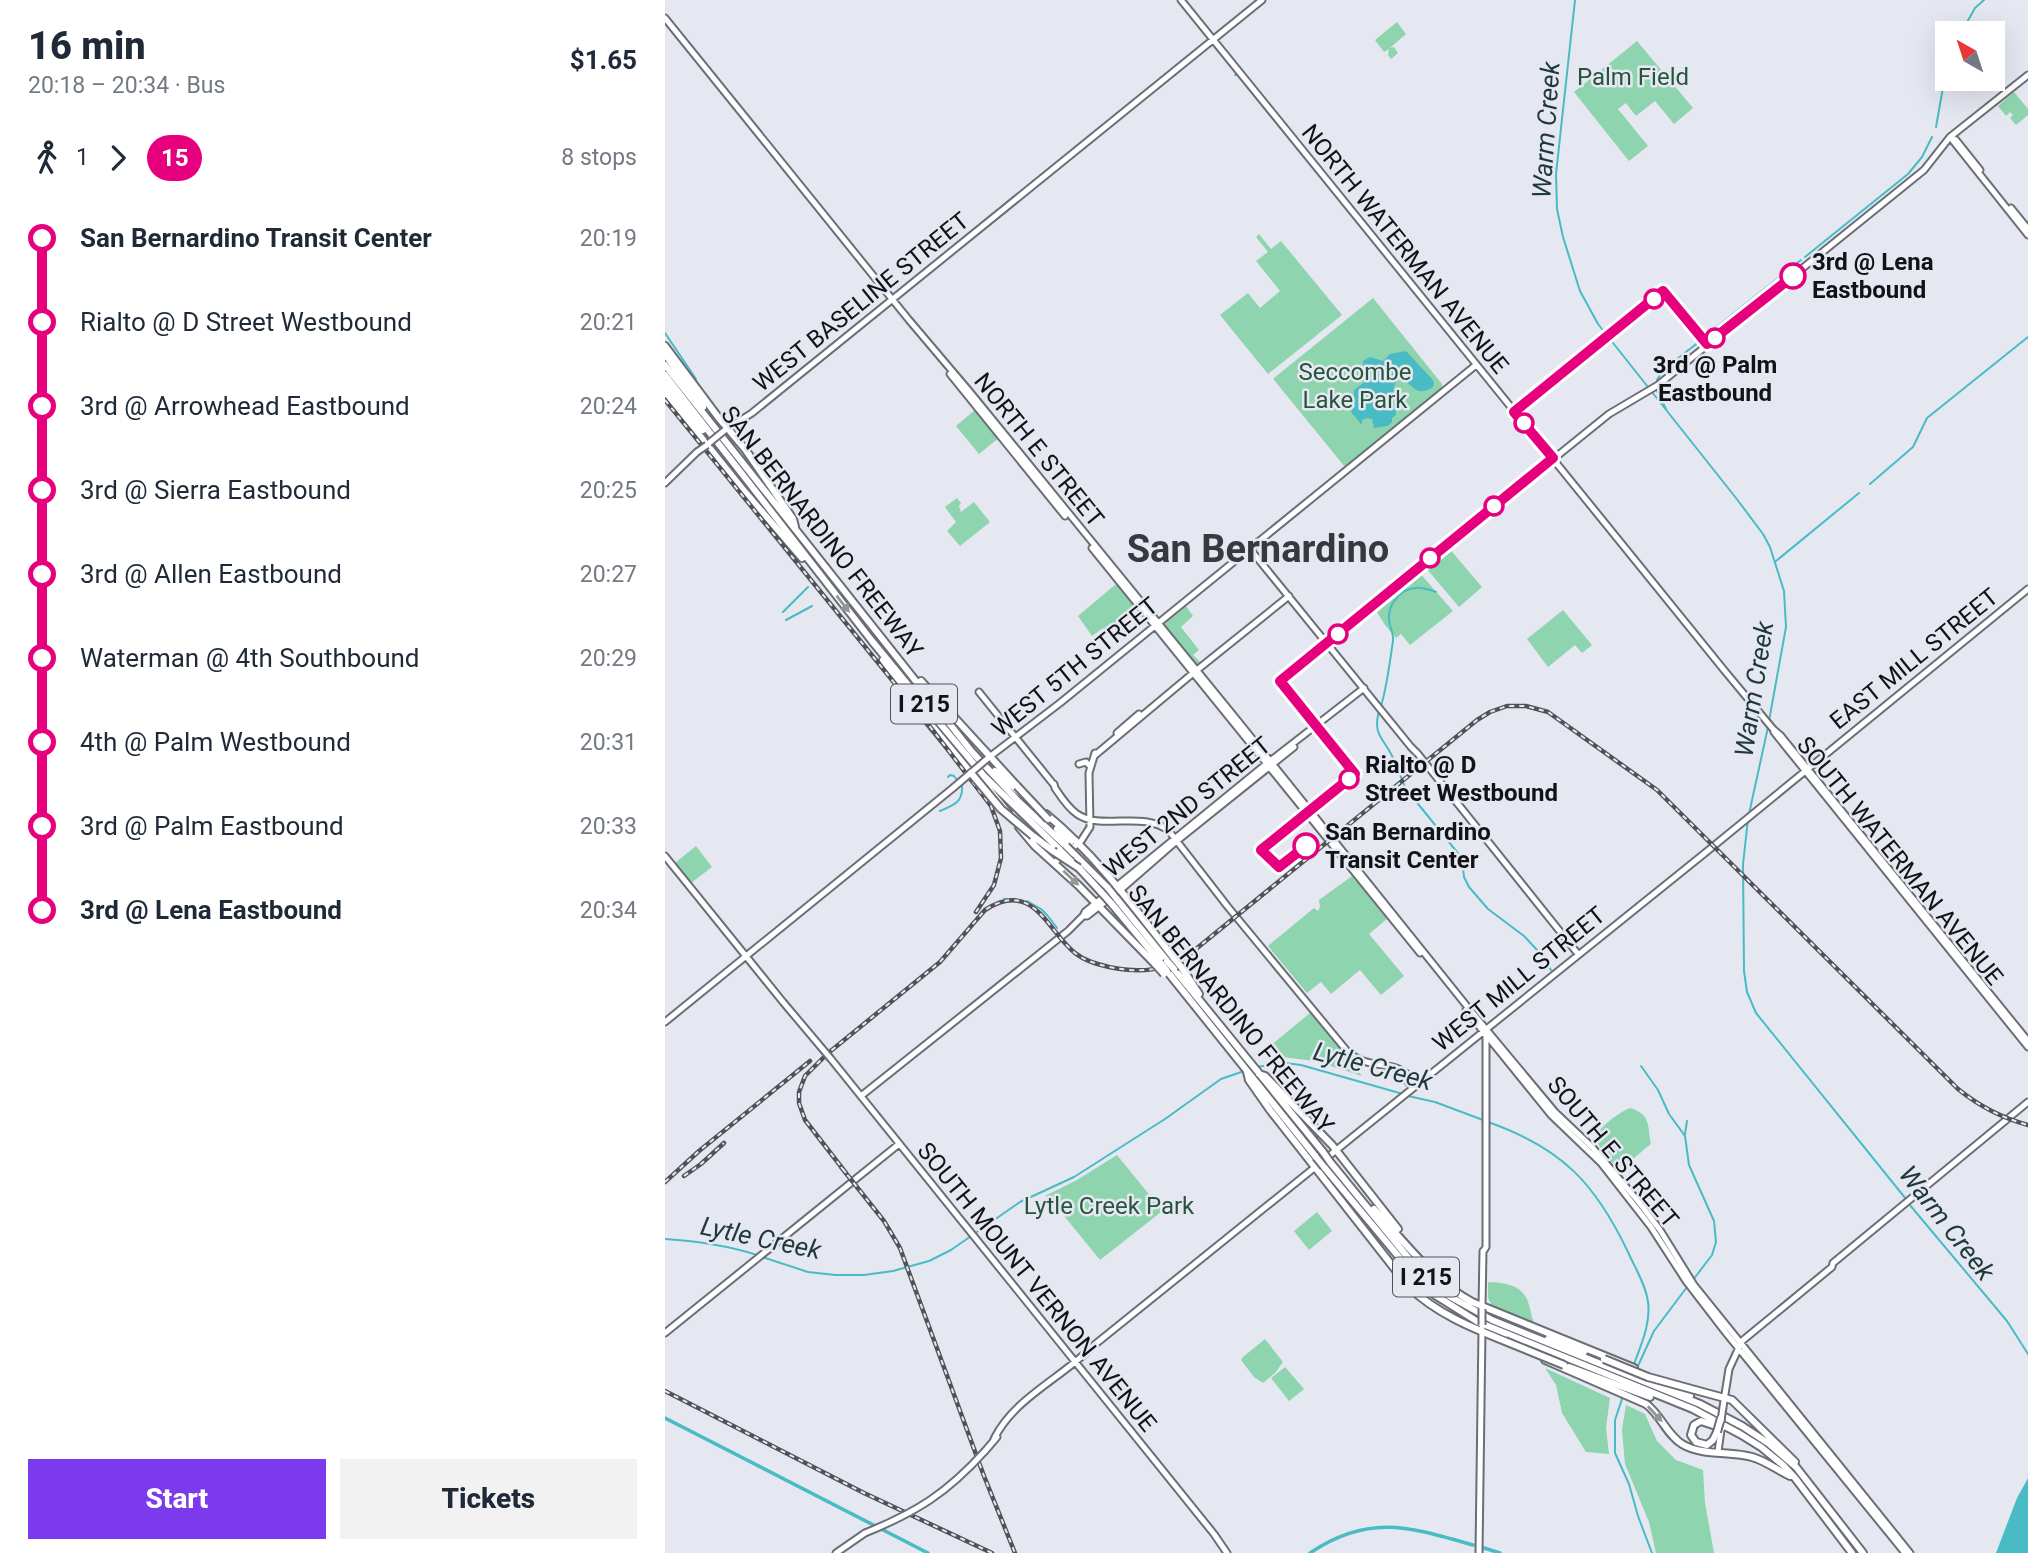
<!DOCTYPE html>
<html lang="en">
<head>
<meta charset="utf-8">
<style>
	:root { --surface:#fff; --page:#f2f2f3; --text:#1f2937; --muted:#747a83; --accent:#7c3aed }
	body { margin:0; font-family:Roboto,sans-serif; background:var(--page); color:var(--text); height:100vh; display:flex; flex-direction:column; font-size:26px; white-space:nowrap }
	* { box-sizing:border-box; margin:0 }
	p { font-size:23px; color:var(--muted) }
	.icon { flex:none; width:38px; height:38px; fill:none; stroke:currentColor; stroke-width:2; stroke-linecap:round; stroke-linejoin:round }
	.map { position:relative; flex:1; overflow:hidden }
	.details { display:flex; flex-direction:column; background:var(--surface); width:665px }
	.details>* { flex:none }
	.badge { padding:0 14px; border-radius:23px; font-size:24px; line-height:46px }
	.needle { width:46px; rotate:321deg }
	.buttons { position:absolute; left:1270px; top:21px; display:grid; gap:14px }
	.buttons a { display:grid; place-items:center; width:70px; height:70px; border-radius:0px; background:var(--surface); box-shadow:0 7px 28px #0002; font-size:35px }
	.map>.badge { position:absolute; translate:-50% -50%; box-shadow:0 0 0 4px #fff }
	.legs { display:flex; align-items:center; gap:10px; height:77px; padding:0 28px; font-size:23px }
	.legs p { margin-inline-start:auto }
	.overview { display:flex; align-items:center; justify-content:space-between; height:119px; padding:0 28px }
	h1 { font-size:38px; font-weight:800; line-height:52px }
	.action { display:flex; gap:14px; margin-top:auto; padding:14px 28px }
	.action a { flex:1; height:80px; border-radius:0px; background:var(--accent); color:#fff; font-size:28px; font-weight:800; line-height:80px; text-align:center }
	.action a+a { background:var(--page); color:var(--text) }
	ul { padding:0 28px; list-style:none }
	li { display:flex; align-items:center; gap:24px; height:84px; font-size:26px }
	li i { display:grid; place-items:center; width:10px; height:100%; margin:0 9px; background:currentColor }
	li i::after { content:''; width:18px; height:18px; margin:-9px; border:5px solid; border-radius:50%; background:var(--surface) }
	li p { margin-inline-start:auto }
	li:first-child i { background:linear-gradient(#0000 50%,currentColor 0) }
	li:last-child i { background:linear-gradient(currentColor 50%,#0000 0) }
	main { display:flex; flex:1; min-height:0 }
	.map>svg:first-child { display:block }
	.green { fill:#8ed4ae }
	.water { fill:#49bbc4 }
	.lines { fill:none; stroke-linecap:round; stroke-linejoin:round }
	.stream { stroke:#49bbc4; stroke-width:2 }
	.canal { stroke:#49bbc4; stroke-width:3.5 }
	.major-casing { stroke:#6b6e76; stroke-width:9 }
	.highway-casing { stroke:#6b6e76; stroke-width:10 }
	.major { stroke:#fff; stroke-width:5 }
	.highway { stroke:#fff; stroke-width:6 }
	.rail-casing { stroke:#505257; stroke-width:4.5 }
	.rail { stroke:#e5e8f1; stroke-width:2; stroke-dasharray:5; stroke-linecap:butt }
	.major-bridge-casing { stroke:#6b6e76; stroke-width:9; stroke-linecap:butt }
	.highway-bridge-casing { stroke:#6b6e76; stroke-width:10; stroke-linecap:butt }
	.major-bridge { stroke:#fff; stroke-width:5 }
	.highway-bridge { stroke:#fff; stroke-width:6 }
	.oneway { fill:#949596 }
	.line-1-casing { stroke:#fff; stroke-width:16 }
	.line-1 { stroke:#e6007e; stroke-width:10 }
	.stop-1-dot { fill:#fff; stroke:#e6007e; stroke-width:3.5 }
	.labels { text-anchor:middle; stroke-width:5; stroke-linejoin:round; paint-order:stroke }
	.shield { fill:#e5e8f1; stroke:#515358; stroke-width:2 }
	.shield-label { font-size:23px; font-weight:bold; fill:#121316 }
	.park-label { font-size:24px; fill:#27543d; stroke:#e5e8f1 }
	.street-label { font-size:24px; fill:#121316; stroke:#e5e8f1 }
	.stop-label { font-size:24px; font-weight:bold; fill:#121316; stroke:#e5e8f1; text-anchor:start }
	.water-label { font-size:26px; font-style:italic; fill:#1f383a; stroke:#e5e8f1 }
	.town-label { font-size:38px; font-weight:bold; fill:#363940; stroke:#e5e8f1 }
</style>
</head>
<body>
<main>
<section class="details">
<div class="overview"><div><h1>16 min</h1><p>20:18 – 20:34 · Bus</p></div><b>$1.65</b></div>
<div class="legs"><svg class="icon" aria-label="walk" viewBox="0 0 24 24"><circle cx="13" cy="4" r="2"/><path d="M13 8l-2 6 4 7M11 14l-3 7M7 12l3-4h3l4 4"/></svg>1<svg class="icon" aria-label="forward" viewBox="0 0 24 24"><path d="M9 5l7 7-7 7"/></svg><b class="badge" style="background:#e6007e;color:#fff">15</b><p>8 stops</p></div>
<ul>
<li><i style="color:#e6007e"></i><b>San Bernardino Transit Center</b><p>20:19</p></li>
<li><i style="color:#e6007e"></i><span>Rialto @ D Street Westbound</span><p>20:21</p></li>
<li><i style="color:#e6007e"></i><span>3rd @ Arrowhead Eastbound</span><p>20:24</p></li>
<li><i style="color:#e6007e"></i><span>3rd @ Sierra Eastbound</span><p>20:25</p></li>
<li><i style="color:#e6007e"></i><span>3rd @ Allen Eastbound</span><p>20:27</p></li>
<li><i style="color:#e6007e"></i><span>Waterman @ 4th Southbound</span><p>20:29</p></li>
<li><i style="color:#e6007e"></i><span>4th @ Palm Westbound</span><p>20:31</p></li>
<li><i style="color:#e6007e"></i><span>3rd @ Palm Eastbound</span><p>20:33</p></li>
<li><i style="color:#e6007e"></i><b>3rd @ Lena Eastbound</b><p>20:34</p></li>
</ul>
<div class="action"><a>Start</a><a>Tickets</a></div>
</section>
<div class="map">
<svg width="1363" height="1553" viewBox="0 0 1363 1553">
	<rect width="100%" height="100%" fill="#e5e8f1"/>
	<path class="green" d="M 732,22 L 741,34 L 725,48 L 729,47 L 733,53 L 726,59 L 723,55 L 724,49 L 719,52 L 710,40 Z
		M 972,41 L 1028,108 L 1009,124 L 990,101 L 971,116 L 961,103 L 953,109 L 983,146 L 964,161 L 909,92 Z
		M 1349,92 L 1363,109 L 1363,115 L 1351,125 L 1345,118 L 1348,115 L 1345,112 L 1341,116 L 1333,106 Z
		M 594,234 L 606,249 L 616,241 L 677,315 L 603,374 L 555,315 L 583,293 L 595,308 L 615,291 L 591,261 L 603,252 L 591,237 Z
		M 708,298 L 777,384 L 777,389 L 680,467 L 609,380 L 609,378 Z
		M 311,409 L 335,437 L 314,454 L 291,426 Z
		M 292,498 L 296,503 L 294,506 L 296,512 L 309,502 L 325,522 L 295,546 L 282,531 L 291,522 L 280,507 Z
		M 783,547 L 817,587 L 794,607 L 761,568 L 760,565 Z
		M 753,571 L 788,611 L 745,645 L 736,634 L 731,638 L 720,625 L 710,609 L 713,604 Z
		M 451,584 L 454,584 L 473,609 L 442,633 L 438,628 L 427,636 L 413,616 Z
		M 521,606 L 528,616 L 516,627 L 534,650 L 528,655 L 535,662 L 531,665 L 498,625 Z
		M 898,610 L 927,645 L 917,653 L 910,645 L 883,667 L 862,639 Z
		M 31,846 L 47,867 L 26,883 L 10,863 Z
		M 687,876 L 722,919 L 704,934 L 739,976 L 716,995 L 695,970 L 666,994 L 656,982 L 642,993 L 603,946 L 649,908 L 653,911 L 655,907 L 654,900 Z
		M 645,1013 L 647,1014 L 697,1076 L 650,1061 L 617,1057 L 605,1046 Z
		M 965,1108 C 987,1115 982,1126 986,1144 C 980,1148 964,1164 957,1166 C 946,1168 934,1146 930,1137 C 936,1126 953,1113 965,1108 Z
		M 452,1155 L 496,1209 L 496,1212 L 435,1260 L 391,1206 L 380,1196 L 412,1180 Z
		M 652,1212 L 667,1231 L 644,1250 L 629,1231 Z
		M 823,1282 C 839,1283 857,1284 863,1302 C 866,1310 866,1317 870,1325 L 827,1306 L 823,1298 Z
		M 600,1339 L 618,1362 L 610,1373 L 598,1383 L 589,1377 L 576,1360 L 578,1357 Z
		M 620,1367 L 639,1389 L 624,1401 L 606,1378 Z
		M 880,1368 L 945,1398 L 941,1428 L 944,1454 L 921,1452 L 897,1413 L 891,1385 Z
		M 961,1405 L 980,1414 L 992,1441 L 1011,1460 L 1038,1470 L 1040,1503 L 1049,1553 L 991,1553 L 984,1522 L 960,1464 L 957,1430 Z"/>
	<path class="water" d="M 741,351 L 767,379 L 769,382 L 768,387 C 751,398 749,385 735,378 C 724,388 730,399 731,412 L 731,415 L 727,418 L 727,422 L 723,426 L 709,428 L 707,419 L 702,418 L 697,420 L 697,425 L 686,412 L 689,406 L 689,390 L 706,377 L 698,364 L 698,361 L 705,357 L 718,361 L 725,354 Z
		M 1363,1478 L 1363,1553 L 1331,1553 L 1352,1498 Z"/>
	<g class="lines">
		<path class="stream" d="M 910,0 L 891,174 L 892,209 L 898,237 L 915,291 L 933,324 L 1071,498 L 1098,534 L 1105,547 L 1119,591 L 1121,627 L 1104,721
			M 1296,33 L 1310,8 L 1319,0
			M 570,75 L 571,75
			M 1271,127 L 1283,59
			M 1140,257 L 1243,174 L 1257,157 L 1267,137
			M 0,333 L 31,379
			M 1039,337 L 1136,260
			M 992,380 L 998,370 L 1035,341
			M 992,391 L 1001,409
			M 1205,484 L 1248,447 L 1262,418 L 1363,337
			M 1111,561 L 1194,493
			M 118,612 L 143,587
			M 121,620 L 147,606
			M 716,706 C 722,687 725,660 728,641 C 729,632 724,627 724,619 C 723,605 735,589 750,588 C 757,587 765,590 771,592
			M 714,711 C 707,736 720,739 728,758 C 733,768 736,779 741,789 L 792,852 L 797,860 L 799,877 L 804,887 L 823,909 L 859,936 L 873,951 L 886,970
			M 275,811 C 289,805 298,802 297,786 L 289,776 L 285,775 L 283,777
			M 1084,814 L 1103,727
			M 1083,819 L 1078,864 L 1079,971 L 1082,992 L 1091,1013 L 1241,1199
			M 339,899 L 351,899
			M 362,901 L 376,909 L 382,915
			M 383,916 L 392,928
			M 976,1066 L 993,1090 L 1004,1114 L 1020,1136 L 1024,1165 L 1049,1221 L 1051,1242 L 1047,1255 L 1028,1280
			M 591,1067 L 620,1063 L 636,1065 L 738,1094
			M 743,1096 L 770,1102 L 818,1120
			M 823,1122 C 897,1148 930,1183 963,1252 C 970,1268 981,1285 983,1302 C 986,1323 976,1345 969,1364
			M 1020,1134 L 1022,1121
			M 1244,1204 L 1342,1321 L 1363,1354
			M 0,1239 C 32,1241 61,1245 92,1255
			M 97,1257 L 143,1272 L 170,1275 L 199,1275 L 228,1271 L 264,1261 L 286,1250 L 355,1202 L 409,1177 L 500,1119 L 556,1079 L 579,1071
			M 972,1368 L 989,1331 L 1022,1287
			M 958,1396 L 950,1420 L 950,1453 L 964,1484 L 973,1516 L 987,1553"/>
		<path class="canal" d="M 0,1418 L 263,1553
			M 819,1548 L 835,1553
			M 645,1553 C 704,1513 745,1527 808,1545"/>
		<g class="major-casing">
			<path id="major" d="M 516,0 L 1059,670 L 1108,729 L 1116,736 L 1363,1041
				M 0,18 L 244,320 L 305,392 L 569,716 L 805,1010 L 890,1112 L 928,1148 L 973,1201 L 995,1230 L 1029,1285 L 1245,1553
				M 1285,137 L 1363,235
				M 1285,137 L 1291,140 L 1315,170
				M 1346,208 L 1363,229
				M 285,374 L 400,516
				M 62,429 L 87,413 L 597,0
				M 0,483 L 32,452
				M 427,548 L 755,953
				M 585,549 L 746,747 L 753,754 L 913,954
				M 661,643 L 944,414 L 993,385 L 1259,170 L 1285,137 L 1363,75
				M 314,692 L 389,785
				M 1109,732 L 1363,1047
				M 452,733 L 474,714
				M 429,756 L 527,674 L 624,596
				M 323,758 L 395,703 L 811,365
				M 414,764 L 421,762 L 425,766
				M 389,784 L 390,788 C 396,797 403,808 412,814 C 436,831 478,810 504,831 L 563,907 L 682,1051 C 706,1073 729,1056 749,1081 L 750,1086
				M 0,856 L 118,1002
				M 389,863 L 416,841 L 425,827 L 424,773 L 430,753
				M 453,892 L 508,844 L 629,747
				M 418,916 L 422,916 L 445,898
				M 801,1010 L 886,1115 L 936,1163 L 986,1227 L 1021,1281 L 1061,1333 L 1240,1553
				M 0,1022 L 288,788
				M 166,1059 L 549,1534 L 562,1553
				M 731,1068 L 745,1084 L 750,1086
				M 196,1096 L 403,931 L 418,916 L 420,912 L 600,765 L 699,688
				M 818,1252 L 821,1247 L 821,1035
				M 817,1307 L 818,1251
				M 0,1333 L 234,1144
				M 1058,1407 L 1064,1369 L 1077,1341 L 1167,1267 L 1168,1263 L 1363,1102
				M 329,1439 C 349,1398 397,1378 428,1346 L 1040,853 L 1363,589
				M 320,1451 L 332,1437
				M 1053,1452 L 1056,1430
				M 171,1553 L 200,1533
				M 814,1553 L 817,1329"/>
		</g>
		<g class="highway-casing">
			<path id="highway" d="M 0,346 L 53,417 L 80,449 L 128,519 L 130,527
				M 0,354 L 38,407
				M 0,365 L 307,752 L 354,802 L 401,846
				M 0,375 L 207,641 L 262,708 L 319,776 L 395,850
				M 0,384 L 38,430
				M 0,392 L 80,492 L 137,558
				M 218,660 L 252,708 L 306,773
				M 256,681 L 352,786
				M 312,771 L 314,777 L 343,813
				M 330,771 L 359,796
				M 381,814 C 430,854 469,907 508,957
				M 354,827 L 370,846 L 413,885 L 490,964
				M 392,829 L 405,843
				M 368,836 L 388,851
				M 409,854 L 443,888
				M 414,868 L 437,893
				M 451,898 L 502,961
				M 446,903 L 495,962
				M 517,968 L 534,994
				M 509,969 L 658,1152
				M 502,971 L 651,1157
				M 582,1072 L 584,1080 L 605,1110 L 744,1287 C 771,1313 805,1327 840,1341
				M 594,1074 L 600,1076 L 667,1145 L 733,1229
				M 665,1162 L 745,1260 L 760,1276 L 784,1296 L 827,1320 L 1035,1404 L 1077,1426 L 1103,1443 L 1131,1467 L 1198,1553
				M 659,1167 L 749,1275 L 770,1295 L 813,1322 L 1028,1409 L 1075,1434 L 1096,1447 L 1118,1465 L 1130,1478 L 1187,1553
				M 709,1209 C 739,1241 768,1281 807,1302 L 969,1368
				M 883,1339 L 919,1352
				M 880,1360 L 981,1404 C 996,1415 1002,1435 1017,1444 C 1037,1456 1065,1451 1087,1457 C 1101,1461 1112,1470 1125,1476
				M 904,1367 L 985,1397
				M 1000,1384 L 1025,1396
				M 1030,1390 L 1067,1400 L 1130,1462
				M 1052,1432 L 1048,1440 L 1042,1445 L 1031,1442 L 1026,1435 L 1029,1425 L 1036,1421 L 1057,1428"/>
		</g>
		<use href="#major" class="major"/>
		<use href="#highway" class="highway"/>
		<g class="rail-casing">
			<path id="rail" d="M 0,400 L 270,733 L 326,806 L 335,831 L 336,858 L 329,885 L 311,912
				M 176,1167 L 219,1221 L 235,1248 L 319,1476 L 350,1553
				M 181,1173 L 140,1120 L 134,1103 L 134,1092 L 140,1076 L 162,1054 L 275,962 L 320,910 C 368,879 381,929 410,953 C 420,961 432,964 444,967 C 474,973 501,972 526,953 L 812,720 L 825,712 L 842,706 L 861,706 L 883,712 L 992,790 L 1293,1089 C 1314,1106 1337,1118 1363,1125
				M 19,1176 L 36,1164 L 59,1143
				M 0,1182 L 34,1151 L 145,1061
				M 0,1391 L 199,1493 L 327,1553"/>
		</g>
		<use href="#rail" class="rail"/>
		<g class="major-bridge-casing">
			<path id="major-bridge" d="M 44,443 L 60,430
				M 32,452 L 42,445
				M 288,788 L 322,759
				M 118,1002 L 166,1059
				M 817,1325 L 817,1309
				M 1056,1421 L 1058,1407
				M 200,1533 C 252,1512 282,1493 320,1451"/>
		</g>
		<g class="highway-bridge-casing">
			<path id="highway-bridge" d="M 306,773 L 336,809 L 368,836
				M 352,786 L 383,819
				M 401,846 L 409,854
				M 395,850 L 406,861
				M 388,851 L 414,868
				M 443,888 L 451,898
				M 437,893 L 446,903
				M 508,957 L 517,968
				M 502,961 L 509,969
				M 495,962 L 502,971
				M 490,964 L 499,974
				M 658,1152 L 665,1162
				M 651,1157 L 659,1167
				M 840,1341 L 899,1365
				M 939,1359 L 983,1377 L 1030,1390
				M 1052,1432 L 1056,1418"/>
		</g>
		<use href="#major-bridge" class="major-bridge"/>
		<use href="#highway-bridge" class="highway-bridge"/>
	</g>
	<defs><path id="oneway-solid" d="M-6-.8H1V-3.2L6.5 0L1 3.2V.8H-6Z" transform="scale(1.75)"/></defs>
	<g class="oneway">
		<use href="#oneway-solid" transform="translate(178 604) rotate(52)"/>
		<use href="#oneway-solid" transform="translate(406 878) rotate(43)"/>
		<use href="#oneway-solid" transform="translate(990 1414) rotate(47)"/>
	</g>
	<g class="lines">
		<g class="line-1-casing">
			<path id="line-1" d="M 641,846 L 614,867 L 596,850 L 690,774 L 615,681 L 888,458 L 849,412 L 998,291 L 1042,344 L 1128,276"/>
		</g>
		<use href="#line-1" class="line-1"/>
	</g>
	<g class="stop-1-dot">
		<circle cx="1128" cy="276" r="12"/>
		<circle cx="989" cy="299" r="9"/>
		<circle cx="1050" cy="338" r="9"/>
		<circle cx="859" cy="423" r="9"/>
		<circle cx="829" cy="506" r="9"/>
		<circle cx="765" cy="558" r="9"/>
		<circle cx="673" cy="634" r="9"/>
		<circle cx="684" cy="779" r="9"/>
		<circle cx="641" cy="846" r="12"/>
	</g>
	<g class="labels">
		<g class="shield">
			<rect x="226" y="684.5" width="66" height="39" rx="5"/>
			<rect x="728" y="1257.5" width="66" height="39" rx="5"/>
		</g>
		<g class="shield-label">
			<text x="259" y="712">I 215</text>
			<text x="761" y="1285">I 215</text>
		</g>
		<g class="park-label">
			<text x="968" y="85">Palm Field</text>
			<text x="690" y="380">Seccombe<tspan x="690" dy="28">Lake Park</tspan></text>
			<text x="444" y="1214">Lytle Creek Park</text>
		</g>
		<g class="street-label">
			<text transform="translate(740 249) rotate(51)" y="8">NORTH WATERMAN AVENUE</text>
			<text transform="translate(196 302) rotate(-39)" y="8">WEST BASELINE STREET</text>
			<text transform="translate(374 450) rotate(51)" y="8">NORTH E STREET</text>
			<text transform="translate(157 532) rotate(52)" y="8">SAN BERNARDINO FREEWAY</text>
			<text transform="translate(1249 659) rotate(-39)" y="8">EAST MILL STREET</text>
			<text transform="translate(410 667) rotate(-39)" y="8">WEST 5TH STREET</text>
			<text transform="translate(522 807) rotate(-39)" y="8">WEST 2ND STREET</text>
			<text transform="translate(1235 861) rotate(51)" y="8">SOUTH WATERMAN AVENUE</text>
			<text transform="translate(854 979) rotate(-39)" y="8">WEST MILL STREET</text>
			<text transform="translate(566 1009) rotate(51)" y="8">SAN BERNARDINO FREEWAY</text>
			<text transform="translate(948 1152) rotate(50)" y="8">SOUTH E STREET</text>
			<text transform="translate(372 1287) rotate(51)" y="8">SOUTH MOUNT VERNON AVENUE</text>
		</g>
		<g class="stop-label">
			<text x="1147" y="270">3rd @ Lena<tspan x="1147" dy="28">Eastbound</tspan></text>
			<text x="1050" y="373" text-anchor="middle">3rd @ Palm<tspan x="1050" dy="28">Eastbound</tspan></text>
			<text x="700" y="773">Rialto @ D<tspan x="700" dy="28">Street Westbound</tspan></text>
			<text x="660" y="840">San Bernardino<tspan x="660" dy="28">Transit Center</tspan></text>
		</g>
		<g class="water-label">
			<text transform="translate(881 130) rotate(-86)" y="9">Warm Creek</text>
			<text transform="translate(1089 689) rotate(-81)" y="9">Warm Creek</text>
			<text transform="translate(708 1066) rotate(15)" y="9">Lytle Creek</text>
			<text transform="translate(1282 1223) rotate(52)" y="9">Warm Creek</text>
			<text transform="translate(96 1238) rotate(12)" y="9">Lytle Creek</text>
		</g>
		<g class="town-label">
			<text x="593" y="562">San Bernardino</text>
		</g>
	</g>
</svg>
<div class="buttons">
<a><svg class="needle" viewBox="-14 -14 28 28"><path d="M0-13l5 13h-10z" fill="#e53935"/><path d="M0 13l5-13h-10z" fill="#747a83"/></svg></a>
</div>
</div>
</main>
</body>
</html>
